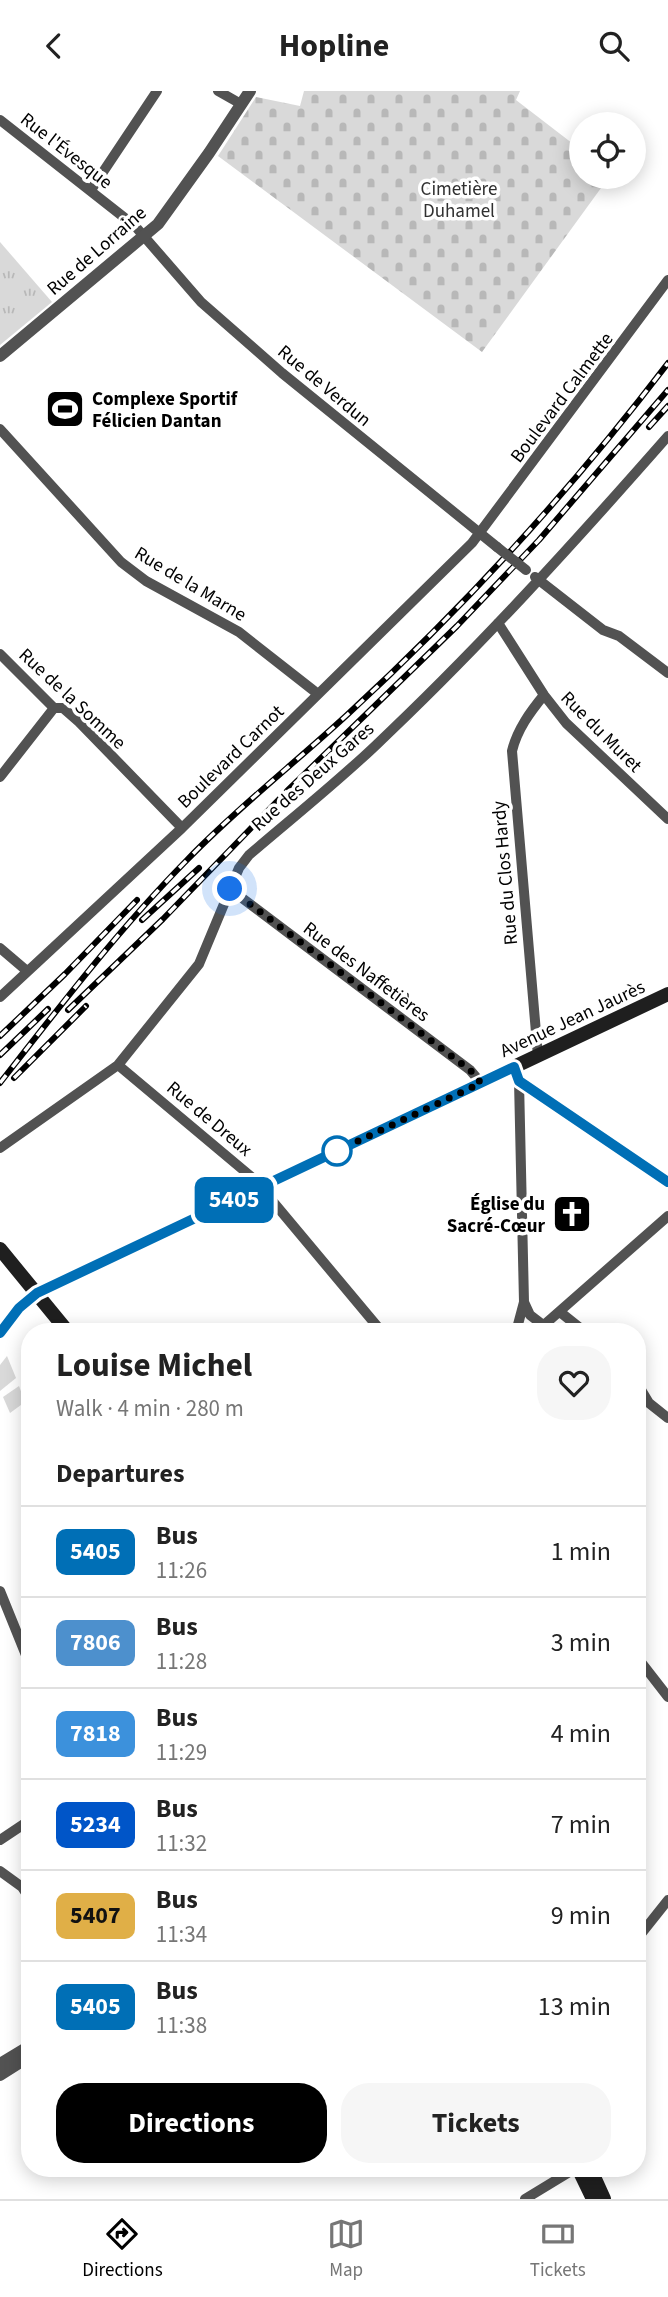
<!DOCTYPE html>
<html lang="en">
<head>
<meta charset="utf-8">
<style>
	:root { --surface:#fff; --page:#f6f6f6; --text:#222; --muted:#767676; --line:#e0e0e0; --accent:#000 }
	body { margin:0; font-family:"Source Sans 3",sans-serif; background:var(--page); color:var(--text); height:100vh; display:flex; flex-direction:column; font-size:26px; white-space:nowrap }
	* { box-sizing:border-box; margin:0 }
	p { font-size:23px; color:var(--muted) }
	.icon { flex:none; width:38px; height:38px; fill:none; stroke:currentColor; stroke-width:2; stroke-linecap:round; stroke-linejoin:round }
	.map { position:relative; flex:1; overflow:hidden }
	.details { position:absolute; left:21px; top:1232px; width:625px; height:854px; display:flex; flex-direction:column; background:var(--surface); border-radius:28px; box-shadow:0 4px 18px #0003 }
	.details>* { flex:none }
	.badge { padding:0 14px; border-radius:10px; font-size:24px; line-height:46px }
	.tools { position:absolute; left:569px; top:21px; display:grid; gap:14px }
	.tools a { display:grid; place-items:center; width:77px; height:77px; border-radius:50%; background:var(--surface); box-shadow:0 4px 18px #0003; font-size:35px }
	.you { position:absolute; width:35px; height:35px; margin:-18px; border:5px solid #fff; border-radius:50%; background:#1a73e8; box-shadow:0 0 0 10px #1a73e833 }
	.map>.badge { position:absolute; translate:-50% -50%; box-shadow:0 0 0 4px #fff }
	h2 { padding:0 35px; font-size:26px; line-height:63px }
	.round { display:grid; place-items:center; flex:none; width:74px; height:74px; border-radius:28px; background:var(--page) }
	.overview { display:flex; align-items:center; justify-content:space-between; height:119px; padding:0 35px }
	h1 { font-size:33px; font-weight:700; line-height:52px }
	.action { display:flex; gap:14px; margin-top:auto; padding:14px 35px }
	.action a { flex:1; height:80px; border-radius:28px; background:var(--accent); color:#fff; font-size:28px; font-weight:700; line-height:80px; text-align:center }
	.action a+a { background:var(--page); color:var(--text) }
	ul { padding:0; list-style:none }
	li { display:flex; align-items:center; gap:21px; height:91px; padding:0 35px; border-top:2px solid var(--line) }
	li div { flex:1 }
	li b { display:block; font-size:26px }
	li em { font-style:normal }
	li .badge { min-width:77px; font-weight:700; text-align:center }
	header { display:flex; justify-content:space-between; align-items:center; height:91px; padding:0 35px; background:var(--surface); font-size:32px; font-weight:700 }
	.menu { display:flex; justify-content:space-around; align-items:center; height:98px; border-top:2px solid var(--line); background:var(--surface); font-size:19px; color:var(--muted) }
	.menu a { display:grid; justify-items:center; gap:4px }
	.menu .on { color:var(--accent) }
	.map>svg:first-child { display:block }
	.grass { fill:#d9d9d9 }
	.cemetery { fill:url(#cemetery-stones) }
	.park { fill:url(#park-tufts) }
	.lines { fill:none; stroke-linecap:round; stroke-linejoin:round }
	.minor { stroke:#525252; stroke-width:10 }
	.tertiary { stroke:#525252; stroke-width:12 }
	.secondary { stroke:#1f1f1f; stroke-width:14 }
	.rail-casing { stroke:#000; stroke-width:6 }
	.rail { stroke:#fff; stroke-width:3.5; stroke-dasharray:10; stroke-linecap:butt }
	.minor-bridge { stroke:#525252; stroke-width:10 }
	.line-casing { stroke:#fff; stroke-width:16 }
	.line { stroke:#006fb6; stroke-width:10 }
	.walk { stroke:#000; stroke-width:7; stroke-dasharray:0 12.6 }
	.stop-dot { fill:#fff; stroke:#006fb6; stroke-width:3.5 }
	.labels { text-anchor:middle; stroke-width:7; stroke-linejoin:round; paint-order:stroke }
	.street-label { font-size:19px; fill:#000; stroke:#fff }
	.park-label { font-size:19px; fill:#303030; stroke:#fff }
	.poi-label { font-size:19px; font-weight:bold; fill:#000; stroke:#fff; text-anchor:start }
</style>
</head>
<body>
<header><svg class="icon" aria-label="back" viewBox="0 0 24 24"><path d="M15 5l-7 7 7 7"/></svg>Hopline<svg class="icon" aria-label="search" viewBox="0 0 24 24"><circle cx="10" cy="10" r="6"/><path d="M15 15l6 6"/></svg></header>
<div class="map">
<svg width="668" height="2108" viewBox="0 0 668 2108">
	<defs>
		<pattern id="cemetery-stones" width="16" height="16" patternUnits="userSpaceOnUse" patternTransform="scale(1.75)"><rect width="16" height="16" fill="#d9d9d9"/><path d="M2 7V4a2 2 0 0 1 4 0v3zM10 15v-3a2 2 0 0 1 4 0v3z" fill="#b8b8b8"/></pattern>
		<pattern id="park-tufts" width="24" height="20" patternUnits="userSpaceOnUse" patternTransform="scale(1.75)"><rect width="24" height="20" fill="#d9d9d9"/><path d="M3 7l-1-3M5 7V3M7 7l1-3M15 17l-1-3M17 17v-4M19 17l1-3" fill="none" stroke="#b8b8b8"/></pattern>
	</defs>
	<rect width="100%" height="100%" fill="#fff"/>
	<path class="grass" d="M 7,1265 L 16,1287 L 0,1300 L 0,1274 Z
		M 19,1295 L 25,1311 L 10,1322 L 3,1306 Z"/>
	<path class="cemetery" d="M 304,0 L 520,0 L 516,9 L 581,59 L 581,86 L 609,86 L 482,261 L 218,65 L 256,6 L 300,15 Z"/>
	<path class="park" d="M 0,151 L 52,211 L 0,254 Z"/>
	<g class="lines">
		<path class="minor" d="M 218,0 L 241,13
			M 0,29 L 135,135 L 201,211 L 282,282 L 497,456
			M 91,99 L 157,0
			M 0,338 L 121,471 L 146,490 L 239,541 L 318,603
			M 535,486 L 603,539 L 619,545 L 668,582
			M 498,532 L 544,604 L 566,632 L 668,728
			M 0,563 L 54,617 L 63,617 L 79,631 L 182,737
			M 0,686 L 54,617
			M 230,798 L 470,979 L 481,992
			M 0,857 L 27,880
			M 0,906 L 182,737 L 472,452 L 668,189
			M 538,965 L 512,660 C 517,639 530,621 544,604
			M 118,974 L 254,1088 L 382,1241
			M 518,987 L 519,990 L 668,1091
			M 0,1057 L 118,974 L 199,873 L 239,777 L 249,764 C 291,728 335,693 375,655 C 478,558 574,452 668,345
			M 524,1211 L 530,1224 L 543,1234
			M 560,1221 L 585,1241
			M 516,1241 L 524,1211 L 519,990
			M 536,1241 L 668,1125
			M 0,1242 L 19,1217 L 37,1202
			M 637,1292 L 649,1312 L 668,1327
			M 0,1500 L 30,1574
			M 637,1566 L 668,1606
			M 0,1749 L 30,1729
			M 0,1780 L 22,1796 L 30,1808
			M 637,1848 L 668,1809
			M 525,2108 L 576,2077"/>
		<path class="tertiary" d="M 0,265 L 158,133 L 209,62 L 250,0
			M 0,1973 L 30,1955
			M 0,1984 L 30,1965"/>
		<path class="secondary" d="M 0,1158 L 68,1241
			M 37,1202 L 668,903
			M 578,2077 L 593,2108
			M 590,2077 L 604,2108"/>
		<g class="rail-casing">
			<path id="rail" d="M 649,336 L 668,315
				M 142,829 L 199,777
				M 68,919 L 163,828 L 287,700 L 457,535 L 539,449 L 668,299
				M 0,945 L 65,883 L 137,809
				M 0,964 L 48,918
				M 14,987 L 86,915
				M 0,992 C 60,915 119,838 187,769 C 237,717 295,672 348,623 C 464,516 572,398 668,272"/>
		</g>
		<use href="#rail" class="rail"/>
		<path class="minor-bridge" d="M 497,456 L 526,479"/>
	</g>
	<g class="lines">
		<g class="line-casing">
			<path id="line" d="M 0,1242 L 19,1217 L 37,1202 L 514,976 L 519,990 L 668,1091"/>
		</g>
		<use href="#line" class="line"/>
		<path class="walk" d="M 230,798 L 470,979 L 481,992 L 337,1060"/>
	</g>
	<defs>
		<g id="stadium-square" transform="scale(2.0125)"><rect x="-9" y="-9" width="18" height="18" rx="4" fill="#000" stroke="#fff"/><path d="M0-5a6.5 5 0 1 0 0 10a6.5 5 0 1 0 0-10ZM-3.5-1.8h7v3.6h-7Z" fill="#fff"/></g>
		<g id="church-square" transform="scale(2.0125)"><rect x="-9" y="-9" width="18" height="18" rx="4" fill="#000" stroke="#fff"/><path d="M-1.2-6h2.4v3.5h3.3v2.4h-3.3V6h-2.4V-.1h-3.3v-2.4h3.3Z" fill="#fff"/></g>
	</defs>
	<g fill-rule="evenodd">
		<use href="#stadium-square" x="65" y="318"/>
		<use href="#church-square" x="572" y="1123"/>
	</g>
	<circle class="stop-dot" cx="337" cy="1060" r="14"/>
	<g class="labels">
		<g class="street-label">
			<text transform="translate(67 59) rotate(38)" y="7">Rue l'Évesque</text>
			<text transform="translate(96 159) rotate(-41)" y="7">Rue de Lorraine</text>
			<text transform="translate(325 294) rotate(40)" y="7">Rue de Verdun</text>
			<text transform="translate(561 306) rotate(-53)" y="7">Boulevard Calmette</text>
			<text transform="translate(191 492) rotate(31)" y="7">Rue de la Marne</text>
			<text transform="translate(73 607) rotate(43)" y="7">Rue de la Somme</text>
			<text transform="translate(602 640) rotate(45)" y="7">Rue du Muret</text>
			<text transform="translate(230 665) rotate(-44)" y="7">Boulevard Carnot</text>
			<text transform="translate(312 685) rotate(-41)" y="7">Rue des Deux Gares</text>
			<text transform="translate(504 782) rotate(-95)" y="7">Rue du Clos Hardy</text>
			<text transform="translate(367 880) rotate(37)" y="7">Rue des Naffetières</text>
			<text transform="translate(572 927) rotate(-25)" y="7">Avenue Jean Jaurès</text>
			<text transform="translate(210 1027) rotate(40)" y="7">Rue de Dreux</text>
		</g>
		<g class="park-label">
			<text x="459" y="104">Cimetière<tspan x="459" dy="22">Duhamel</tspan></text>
		</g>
		<g class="poi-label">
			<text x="92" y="314">Complexe Sportif<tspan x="92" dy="22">Félicien Dantan</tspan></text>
			<text x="545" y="1119" text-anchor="end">Église du<tspan x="545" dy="22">Sacré-Cœur</tspan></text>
		</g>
	</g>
</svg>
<div class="tools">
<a><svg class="icon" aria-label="locate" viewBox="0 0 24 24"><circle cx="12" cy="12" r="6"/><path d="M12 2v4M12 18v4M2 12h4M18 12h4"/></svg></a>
</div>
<div class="you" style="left:230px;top:798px"></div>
<b class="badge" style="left:234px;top:1109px;background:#006fb6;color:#fff">5405</b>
<section class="details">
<div class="overview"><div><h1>Louise Michel</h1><p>Walk · 4 min · 280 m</p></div><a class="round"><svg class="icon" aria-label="heart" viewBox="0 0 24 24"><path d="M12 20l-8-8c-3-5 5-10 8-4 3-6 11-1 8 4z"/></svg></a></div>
<h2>Departures</h2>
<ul>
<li><span class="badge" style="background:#006fb6;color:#fff">5405</span><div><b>Bus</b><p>11:26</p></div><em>1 min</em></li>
<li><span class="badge" style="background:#4d90cd;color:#fff">7806</span><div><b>Bus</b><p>11:28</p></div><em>3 min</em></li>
<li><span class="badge" style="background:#3c91dc;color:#fff">7818</span><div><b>Bus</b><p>11:29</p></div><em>4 min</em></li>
<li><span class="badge" style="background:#0055c8;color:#fff">5234</span><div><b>Bus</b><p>11:32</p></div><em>7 min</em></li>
<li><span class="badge" style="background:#e0af47;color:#111">5407</span><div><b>Bus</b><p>11:34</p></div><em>9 min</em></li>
<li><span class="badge" style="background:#006fb6;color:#fff">5405</span><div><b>Bus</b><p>11:38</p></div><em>13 min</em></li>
</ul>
<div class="action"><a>Directions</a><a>Tickets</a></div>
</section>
</div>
<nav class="menu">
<a class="on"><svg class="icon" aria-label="directions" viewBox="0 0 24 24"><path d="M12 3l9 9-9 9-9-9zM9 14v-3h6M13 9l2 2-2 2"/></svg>Directions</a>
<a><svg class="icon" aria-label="map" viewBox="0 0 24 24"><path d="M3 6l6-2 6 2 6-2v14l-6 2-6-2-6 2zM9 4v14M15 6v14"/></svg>Map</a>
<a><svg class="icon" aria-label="tickets" viewBox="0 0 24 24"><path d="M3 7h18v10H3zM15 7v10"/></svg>Tickets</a>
</nav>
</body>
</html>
